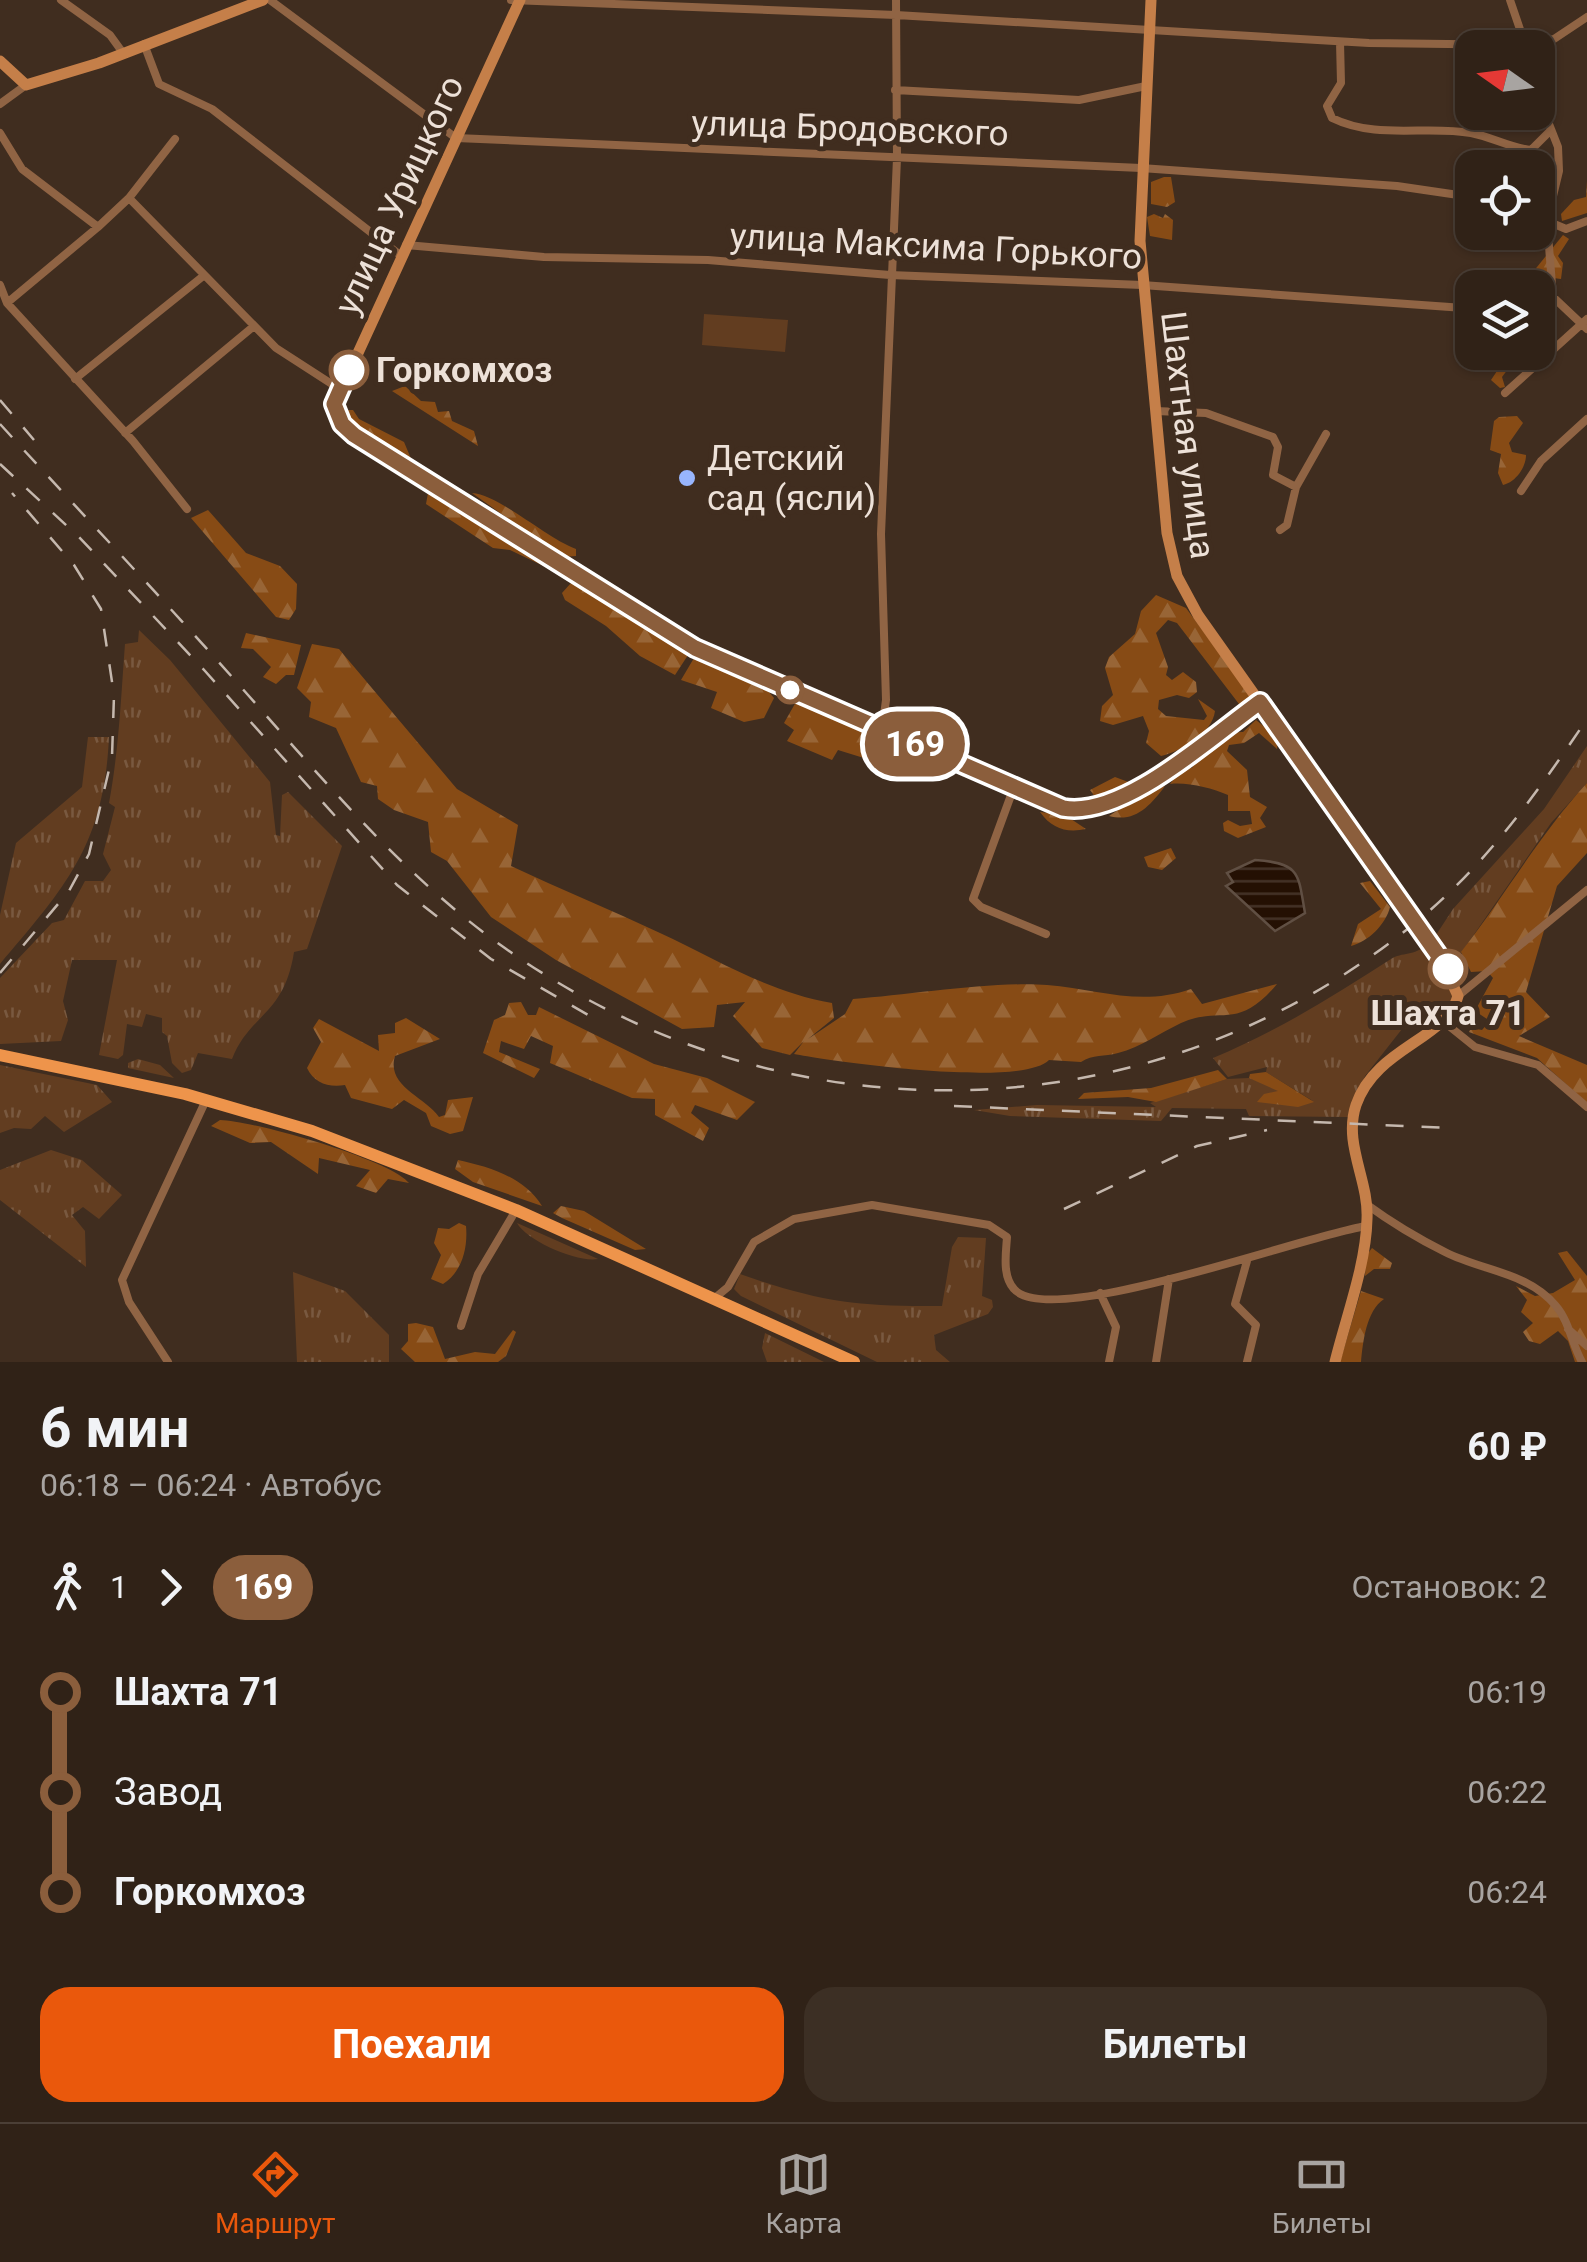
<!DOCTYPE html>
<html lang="ru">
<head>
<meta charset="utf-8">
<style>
	:root { --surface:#302217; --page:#3c2f24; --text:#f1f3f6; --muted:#a8a4a1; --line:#4b3f36; --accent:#ea580c }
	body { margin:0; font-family:Roboto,sans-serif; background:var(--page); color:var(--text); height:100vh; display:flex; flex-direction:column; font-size:38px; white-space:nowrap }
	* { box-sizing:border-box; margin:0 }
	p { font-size:32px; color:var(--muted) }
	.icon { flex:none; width:55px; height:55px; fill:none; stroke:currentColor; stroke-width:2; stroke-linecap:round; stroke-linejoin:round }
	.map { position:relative; height:1362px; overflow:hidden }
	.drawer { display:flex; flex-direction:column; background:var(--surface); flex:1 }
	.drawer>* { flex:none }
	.badge { padding:0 20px; border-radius:32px; font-size:35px; line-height:65px }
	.needle { width:65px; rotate:284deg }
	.fabs { position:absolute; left:1455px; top:30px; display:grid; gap:20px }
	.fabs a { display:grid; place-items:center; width:100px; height:100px; border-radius:20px; background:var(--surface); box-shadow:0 2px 8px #0004,0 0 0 2px var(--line); font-size:50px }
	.map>.badge { position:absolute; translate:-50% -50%; box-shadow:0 0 0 5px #fff }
	.legs { display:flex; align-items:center; gap:15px; height:110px; padding:0 40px; font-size:32px }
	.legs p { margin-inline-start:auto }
	.overview { display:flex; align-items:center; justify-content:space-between; height:170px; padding:0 40px }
	h1 { font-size:55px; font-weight:700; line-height:75px }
	.cta { display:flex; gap:20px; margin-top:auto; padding:20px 40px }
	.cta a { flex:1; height:115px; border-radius:30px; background:var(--accent); color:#fff; font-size:40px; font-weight:700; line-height:115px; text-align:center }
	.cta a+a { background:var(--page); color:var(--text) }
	ul { padding:0 40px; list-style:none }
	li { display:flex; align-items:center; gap:35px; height:100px; font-size:38px }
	li i { display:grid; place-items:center; width:15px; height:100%; margin:0 12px; background:currentColor }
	li i::after { content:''; width:25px; height:25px; margin:-12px; border:8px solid; border-radius:50%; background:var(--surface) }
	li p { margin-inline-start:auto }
	li:first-child i { background:linear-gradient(#0000 50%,currentColor 0) }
	li:last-child i { background:linear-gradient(currentColor 50%,#0000 0) }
	.dock { display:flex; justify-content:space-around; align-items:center; height:140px; border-top:2px solid var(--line); background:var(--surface); font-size:28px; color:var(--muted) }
	.dock a { display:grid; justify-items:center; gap:5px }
	.dock .active { color:var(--accent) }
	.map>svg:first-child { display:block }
	.grass { fill:url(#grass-tufts) }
	.forest { fill:url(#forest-firs) }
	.garden { fill:#623d20 }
	.water { fill:url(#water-rules); stroke:#604f43; stroke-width:2.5 }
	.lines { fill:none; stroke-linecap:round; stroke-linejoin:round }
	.street { stroke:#906444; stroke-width:8 }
	.secondary { stroke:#c57f49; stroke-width:11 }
	.primary { stroke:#ee944b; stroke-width:12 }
	.rail { stroke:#c5b8ae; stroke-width:2.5; stroke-dasharray:18 18; stroke-linecap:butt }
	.line-1-casing { stroke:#fff; stroke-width:22 }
	.line-1 { stroke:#8b5e3c; stroke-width:15 }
	.stop-1-dot { fill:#fff; stroke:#8b5e3c; stroke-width:5 }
	.poi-dot { fill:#98b5fd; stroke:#402d1f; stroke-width:4 }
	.labels { text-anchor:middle; stroke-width:10; stroke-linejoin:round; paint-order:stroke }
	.street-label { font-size:35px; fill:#ede1d8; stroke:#402d1f }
	.stop-label { font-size:35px; font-weight:bold; fill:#ede1d8; stroke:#402d1f; text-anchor:start }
	.poi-label { font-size:35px; fill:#ede1d8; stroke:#402d1f; text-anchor:start }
</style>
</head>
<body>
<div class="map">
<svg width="1587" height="1362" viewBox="0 0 1587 1362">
	<defs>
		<pattern id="grass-tufts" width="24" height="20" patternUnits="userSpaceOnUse" patternTransform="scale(2.5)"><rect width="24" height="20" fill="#623d20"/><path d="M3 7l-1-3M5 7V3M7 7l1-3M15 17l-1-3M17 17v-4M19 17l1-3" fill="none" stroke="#795940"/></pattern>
		<pattern id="forest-firs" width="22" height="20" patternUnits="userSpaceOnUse" patternTransform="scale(2.5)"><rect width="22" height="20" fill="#874b15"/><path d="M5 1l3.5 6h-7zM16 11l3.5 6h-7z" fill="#986536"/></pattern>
		<pattern id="water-rules" width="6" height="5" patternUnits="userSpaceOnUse" patternTransform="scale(2.5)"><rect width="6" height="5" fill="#241003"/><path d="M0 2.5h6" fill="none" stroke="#443227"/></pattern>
	</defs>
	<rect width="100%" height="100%" fill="#402d1f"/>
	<path class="grass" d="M 139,630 L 170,660 L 270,782 L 276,835 L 280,836 L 282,795 L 288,792 L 342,846 L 307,949 L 294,952 C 284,1016 250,1013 232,1059 L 198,1053 L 191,1070 L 182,1073 L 172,1063 L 167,1036 L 162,1032 L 162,1018 L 146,1014 L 142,1027 L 127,1024 L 123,1055 L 118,1059 L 99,1055 L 117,960 L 72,960 L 63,1001 L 68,1020 L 61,1041 L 0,1044 L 0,978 L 52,923 L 64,920 L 85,881 L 103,881 L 111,870 L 103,854 L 115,807 L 109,803 C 119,749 121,697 125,644 L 138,642 Z
		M 88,737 L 109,737 C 104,845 66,886 0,964 L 0,915 L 16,843 L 82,787 Z
		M 1587,746 L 1587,783 L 1551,823 L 1459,956 L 1453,957 L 1436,935 L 1453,909 L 1544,809 Z
		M 1426,945 L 1452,995 L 1451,1005 L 1428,1025 L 1402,1029 L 1365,1076 L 1348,1117 L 1249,1116 L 1246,1109 L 1172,1108 L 1161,1121 L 1010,1116 L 974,1110 L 1037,1105 L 1156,1107 L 1150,1103 L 1227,1079 L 1249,1078 L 1313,1101 L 1266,1072 L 1267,1067 L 1228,1077 L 1213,1058 C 1278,1031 1332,997 1391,959 C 1402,952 1415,956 1426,945 Z
		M 138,1059 L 160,1065 L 174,1078 L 128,1068 L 128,1063 Z
		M 0,1065 L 97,1085 L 112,1102 L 64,1132 L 45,1116 L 31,1129 L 14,1128 L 0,1133 Z
		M 51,1150 L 82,1160 L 122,1195 L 99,1219 L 83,1207 L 72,1215 L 85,1231 L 86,1267 L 0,1200 L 0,1170 Z
		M 517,1223 L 598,1259 C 578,1263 527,1241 517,1223 Z
		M 958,1237 L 986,1238 L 982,1296 L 992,1300 L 993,1307 L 988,1314 L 934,1335 L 936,1350 L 950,1362 L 877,1362 L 741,1296 L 734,1289 L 740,1274 C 819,1302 860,1307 942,1306 L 952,1247 Z
		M 293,1272 L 345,1291 L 389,1335 L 389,1362 L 297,1362 Z
		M 765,1333 L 824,1362 L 767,1362 L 762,1348 Z"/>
	<path class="forest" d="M 1164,177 L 1171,177 L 1175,202 L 1167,207 L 1151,204 L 1151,182 Z
		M 1587,181 L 1587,213 L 1562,221 L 1561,214 L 1574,200 L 1586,197 Z
		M 1154,214 L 1163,218 L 1165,214 L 1173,220 L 1172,240 L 1150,236 L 1147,217 Z
		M 1563,235 L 1569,239 L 1558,256 L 1563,263 L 1561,279 L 1546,277 L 1548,304 L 1538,315 L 1538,288 L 1524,288 L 1524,283 Z
		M 1498,352 L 1520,353 L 1502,377 L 1505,387 L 1500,388 L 1491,380 L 1501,365 Z
		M 405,386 L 421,401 L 435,402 L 438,412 L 449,411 L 452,421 L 474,431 L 478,446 L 392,391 Z
		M 340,410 L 353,410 L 359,419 L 404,442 L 412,461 L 350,426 Z
		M 1517,416 L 1523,423 L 1509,443 L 1512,452 L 1526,455 C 1526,467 1516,482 1503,485 L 1498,473 L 1501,454 L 1490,450 L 1494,421 L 1499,417 Z
		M 428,493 C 448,496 460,512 477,522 C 502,537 529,555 555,567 L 554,571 L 510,550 L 493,548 L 426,504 Z
		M 472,493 C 498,494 546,538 576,549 L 576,556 L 562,557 Z
		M 208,510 L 246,553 L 280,566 L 297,584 L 296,609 L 289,620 L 276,617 L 191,518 Z
		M 571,583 L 690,652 L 675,675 L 640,656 L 606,626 L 565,600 L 562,593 Z
		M 1156,595 L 1186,608 L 1251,696 L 1250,704 L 1239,704 L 1177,623 L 1168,620 L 1156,633 L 1168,667 L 1166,675 L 1172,680 L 1183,672 L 1196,682 L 1197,692 L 1189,698 L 1177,695 L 1159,700 L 1158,709 L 1166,716 L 1204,720 L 1207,716 L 1198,699 L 1215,711 C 1212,734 1182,751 1161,756 L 1146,743 L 1149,731 L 1143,716 L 1113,725 L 1100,721 L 1102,706 L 1113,695 L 1105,668 L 1109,657 L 1135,634 L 1141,611 Z
		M 246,633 L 301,645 L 294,675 L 286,675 L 276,684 L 263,677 L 271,667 L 253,649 L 241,648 Z
		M 312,644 L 339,649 L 457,789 L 518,825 L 511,866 C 560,889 611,910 660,933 C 718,960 768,992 832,1003 L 834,1018 L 808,1039 L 845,1014 L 853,999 C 910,995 993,981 1047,985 C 1098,989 1140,1007 1191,989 L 1202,1004 L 1277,984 C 1237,1032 1221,1005 1181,1023 C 1160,1033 1141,1047 1118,1053 C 1104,1057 1093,1054 1081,1062 L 1049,1060 C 1022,1088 836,1062 794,1054 L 804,1041 L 790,1055 L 762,1048 L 733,1016 L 745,1002 L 717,1005 L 714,1027 L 682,1029 L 556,960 L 491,917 L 447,861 L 431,852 L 428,822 L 394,810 L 378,799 L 377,786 L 361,782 L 336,728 L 309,717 L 311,702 L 297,688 Z
		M 694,658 L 769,692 L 774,698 L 764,718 L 744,722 L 711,708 L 717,692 L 681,680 Z
		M 796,702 L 883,741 L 889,752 L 880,763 L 838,750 L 832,760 L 787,741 L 794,730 L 784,723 Z
		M 1256,720 L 1278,738 L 1277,749 L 1259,733 L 1244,743 L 1229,745 L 1227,751 L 1247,770 L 1250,797 L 1267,807 L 1260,818 L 1266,827 L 1238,838 L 1224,831 L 1223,823 L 1228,820 L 1240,826 L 1252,824 L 1250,811 L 1228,811 L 1228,795 C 1211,788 1188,782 1170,784 L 1177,775 L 1168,772 L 1184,764 L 1192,768 C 1200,751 1225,731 1243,732 Z
		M 1115,777 L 1131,783 L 1098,801 L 1090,790 Z
		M 1587,783 L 1587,853 L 1557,886 L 1526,992 L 1550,1017 L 1519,1036 L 1587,1065 L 1587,1103 L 1537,1058 L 1469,1032 L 1471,1028 L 1482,1030 L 1490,1021 L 1475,1011 L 1493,978 L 1487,971 L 1471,972 L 1461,952 C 1505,896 1539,835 1587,783 Z
		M 1165,786 C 1150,806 1135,823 1109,816 L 1136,798 Z
		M 1040,812 L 1065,815 L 1086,829 C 1067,833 1052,829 1040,812 Z
		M 1171,848 L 1176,858 L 1162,870 L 1148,867 L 1144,857 Z
		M 1370,881 L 1390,907 C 1386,924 1368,942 1351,946 L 1358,924 L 1381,909 L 1360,883 Z
		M 521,1002 L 528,1015 L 536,1015 L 539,1007 L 654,1064 L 707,1078 L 755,1102 L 737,1120 L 695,1105 L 691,1113 L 709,1128 L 703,1141 L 655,1115 L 655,1099 L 632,1098 L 550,1063 L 553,1046 L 531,1036 L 524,1049 L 501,1041 L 499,1052 L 540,1069 L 534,1078 L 483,1053 L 494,1020 L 505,1015 L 509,1003 Z
		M 406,1018 L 440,1039 L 395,1056 C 386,1086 424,1096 439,1117 L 445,1115 L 448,1100 L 473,1097 L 463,1131 L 450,1134 L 431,1126 L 426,1113 L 404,1100 L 392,1109 L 351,1098 L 345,1085 C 329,1088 314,1083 307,1068 L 321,1042 L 313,1028 L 319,1019 L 379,1051 L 378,1035 L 395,1033 L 395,1023 Z
		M 1218,1070 L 1227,1079 L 1156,1102 L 1128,1097 L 1078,1099 L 1084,1093 L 1151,1088 Z
		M 1266,1072 L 1314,1102 L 1298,1107 L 1257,1102 L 1264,1094 L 1278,1091 L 1249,1078 L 1250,1074 Z
		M 220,1120 C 254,1121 389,1159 409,1183 L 388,1179 L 376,1193 L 356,1186 L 370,1170 L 319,1158 L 318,1174 L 271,1142 L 250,1143 L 211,1126 Z
		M 458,1160 C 490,1167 524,1177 542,1206 L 473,1182 L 455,1169 Z
		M 561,1206 L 584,1211 L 646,1249 L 635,1250 L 562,1218 L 553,1213 Z
		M 459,1223 L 466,1226 C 468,1248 462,1272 443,1284 L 431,1279 L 441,1255 L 434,1243 L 438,1228 L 449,1229 Z
		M 1372,1248 L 1392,1263 L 1390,1269 L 1374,1269 L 1365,1276 L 1366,1256 Z
		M 1567,1251 L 1587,1276 L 1587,1362 L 1575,1362 L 1568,1341 L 1558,1331 L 1540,1344 L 1529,1341 L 1523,1332 L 1533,1323 L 1521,1312 L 1527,1300 L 1516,1286 L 1535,1296 L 1553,1293 L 1575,1280 L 1558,1253 Z
		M 1361,1291 L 1384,1299 C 1366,1311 1363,1342 1361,1362 L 1340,1362 Z
		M 416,1323 L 433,1327 L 445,1359 L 475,1352 L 495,1354 L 513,1330 L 516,1332 L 506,1356 L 498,1362 L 415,1362 L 401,1349 L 408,1341 L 408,1324 Z"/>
	<path class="garden" d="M 704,314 L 788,320 L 785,352 L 702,345 Z"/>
	<path class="water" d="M 1255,860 C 1301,863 1298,874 1305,913 L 1275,931 L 1226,886 L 1233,882 L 1227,873 Z"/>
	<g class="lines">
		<path class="street" d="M 61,0 L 110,35 L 123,53
			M 270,0 L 456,138 L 1141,168 L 1397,186 L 1472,197
			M 511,0 L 896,15 L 1369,43 L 1527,45 L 1554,39 L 1587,17
			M 1510,0 L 1526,47
			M 1340,42 L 1341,83 L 1327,106 L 1332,118 C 1377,140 1425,125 1471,133 C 1492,137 1510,148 1531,150 L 1549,132
			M 144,44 L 159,84 L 212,109 L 400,255
			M 895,90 L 1079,100 L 1146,86
			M 1538,96 L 1558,147 L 1559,171 L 1547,221 L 1553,297 L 1587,329
			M 0,104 L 26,85
			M 0,133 L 22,169 L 98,227 L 7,303
			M 129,198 L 276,348 L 341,390
			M 1547,221 L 1566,229 L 1587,221
			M 98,227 L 129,198 L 175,139
			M 406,245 L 544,257 L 708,260 L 890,275 L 1142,285 L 1464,308
			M 0,285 L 7,303 L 133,441 L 187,509
			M 75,379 L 202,277
			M 1505,393 L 1587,319
			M 1155,411 L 1206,413 L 1273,437 L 1278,447 L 1273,475 L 1296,487
			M 125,433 L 254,326
			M 1521,491 L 1541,461 L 1587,419
			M 1280,530 L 1287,525 L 1296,487 L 1326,434
			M 882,730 L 886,700 L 881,534 L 897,158 L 896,0
			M 1014,787 L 973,899 L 981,907 L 1046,934
			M 1458,996 L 1587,890
			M 1444,1022 L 1475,1047 L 1538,1065 L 1587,1107
			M 1366,1204 C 1392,1223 1417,1238 1445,1252 C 1482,1271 1528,1272 1556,1306 C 1569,1321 1572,1344 1582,1362
			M 1247,1261 L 1235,1304 L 1256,1325 L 1247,1362
			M 1100,1293 L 1116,1327 L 1109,1362
			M 716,1297 L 728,1287 L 754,1242 L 794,1219 L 872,1205 L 989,1225 L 1007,1237 C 1006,1253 1002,1276 1014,1289 C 1050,1331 1311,1233 1367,1226
			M 461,1326 L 478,1274 L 516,1210
			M 1568,1329 L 1587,1346
			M 168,1362 L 129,1302 L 122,1280 L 206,1100
			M 1156,1362 L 1169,1279"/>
		<path class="secondary" d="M 520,0 L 341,390 L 334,404 L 341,424 L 695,648 L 1063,809 C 1124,819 1212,736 1261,702
			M 1151,0 L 1140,241 L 1167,533 L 1177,576 L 1198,615 L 1439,955 L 1458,996 C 1446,1040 1376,1047 1356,1105 C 1343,1144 1369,1180 1367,1219 C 1366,1265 1346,1317 1335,1362
			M 0,61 L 26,85 L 99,63 L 263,0"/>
		<path class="primary" d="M 0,1055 L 185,1094 L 312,1131 L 516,1210 L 854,1362"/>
		<path class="rail" d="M 0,400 L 34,440
			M 0,424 C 82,514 167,603 248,695 C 326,783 405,877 502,946 C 778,1144 1150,1140 1415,923 C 1485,866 1537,793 1587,719
			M 0,464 L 79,537 L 205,671 L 397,885 L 491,959 L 602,1023
			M 0,973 L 69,891 L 89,854 L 112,757 L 114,695 L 101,609 L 74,565 L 12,493
			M 954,1106 L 1448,1128
			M 1064,1209 L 1197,1146 L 1267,1130"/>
	</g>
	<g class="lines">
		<g class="line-1-casing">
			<path id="line-1" d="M 349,370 L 334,404 L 342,424 L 354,435 L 695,648 L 1063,808 C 1123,819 1212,736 1260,702 L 1448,969"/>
		</g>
		<use href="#line-1" class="line-1"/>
	</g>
	<g class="stop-1-dot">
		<circle cx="349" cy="370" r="18"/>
		<circle cx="790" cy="690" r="12"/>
		<circle cx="1448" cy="969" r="18"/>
	</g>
	<circle class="poi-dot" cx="687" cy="478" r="10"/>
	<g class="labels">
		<g class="street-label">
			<text transform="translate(850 128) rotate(2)" y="12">улица Бродовского</text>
			<text transform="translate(399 195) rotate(-65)" y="12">улица Урицкого</text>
			<text transform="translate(936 246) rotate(3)" y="12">улица Максима Горького</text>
			<text transform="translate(1188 435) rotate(83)" y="12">Шахтная улица</text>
		</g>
		<g class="stop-label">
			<text x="376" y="382">Горкомхоз</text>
			<text x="1448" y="1025" text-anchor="middle">Шахта 71</text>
		</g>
		<g class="poi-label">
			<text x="707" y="470">Детский<tspan x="707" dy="40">сад (ясли)</tspan></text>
		</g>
	</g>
</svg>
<div class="fabs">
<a><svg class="needle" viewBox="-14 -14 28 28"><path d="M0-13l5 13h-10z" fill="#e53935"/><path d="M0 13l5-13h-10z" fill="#a8a4a1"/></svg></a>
<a><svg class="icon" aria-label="locate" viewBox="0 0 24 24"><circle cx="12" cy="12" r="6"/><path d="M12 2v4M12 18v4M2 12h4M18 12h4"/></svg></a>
<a><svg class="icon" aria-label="layers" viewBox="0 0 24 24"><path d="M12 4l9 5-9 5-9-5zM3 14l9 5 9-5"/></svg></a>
</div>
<b class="badge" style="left:915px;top:744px;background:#8b5e3c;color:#fff">169</b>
</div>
<section class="drawer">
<div class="overview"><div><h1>6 мин</h1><p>06:18 – 06:24 · Автобус</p></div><b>60 ₽</b></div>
<div class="legs"><svg class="icon" aria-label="walk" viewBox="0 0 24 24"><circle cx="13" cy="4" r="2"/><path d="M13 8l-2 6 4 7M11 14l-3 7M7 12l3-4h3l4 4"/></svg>1<svg class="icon" aria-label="forward" viewBox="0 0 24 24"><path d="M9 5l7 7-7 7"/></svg><b class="badge" style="background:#8b5e3c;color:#fff">169</b><p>Остановок: 2</p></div>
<ul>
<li><i style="color:#8b5e3c"></i><b>Шахта 71</b><p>06:19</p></li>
<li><i style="color:#8b5e3c"></i><span>Завод</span><p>06:22</p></li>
<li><i style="color:#8b5e3c"></i><b>Горкомхоз</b><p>06:24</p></li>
</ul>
<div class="cta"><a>Поехали</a><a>Билеты</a></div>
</section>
<nav class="dock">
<a class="active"><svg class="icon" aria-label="directions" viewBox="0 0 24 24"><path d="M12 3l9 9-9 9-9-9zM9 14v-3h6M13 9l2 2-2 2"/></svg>Маршрут</a>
<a><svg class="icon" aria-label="map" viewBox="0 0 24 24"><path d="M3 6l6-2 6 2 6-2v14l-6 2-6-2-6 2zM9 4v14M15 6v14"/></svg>Карта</a>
<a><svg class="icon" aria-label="tickets" viewBox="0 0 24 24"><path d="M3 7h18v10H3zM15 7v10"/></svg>Билеты</a>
</nav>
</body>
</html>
